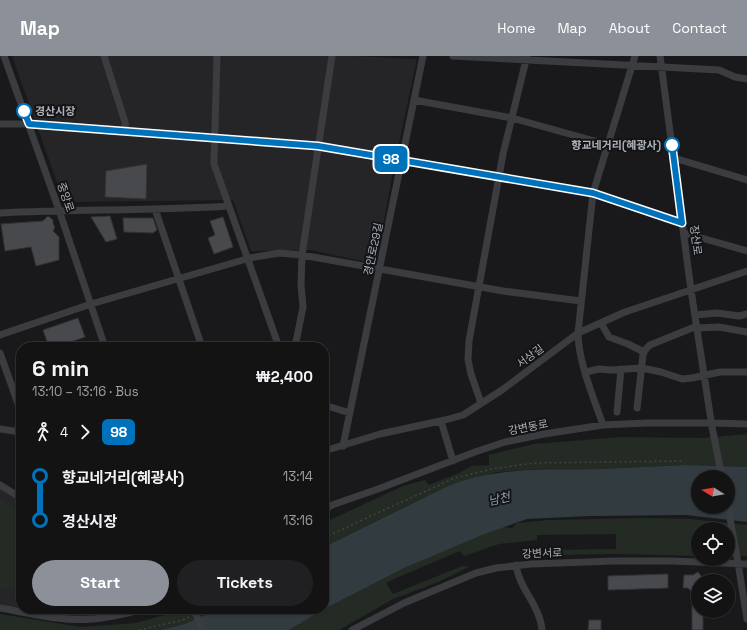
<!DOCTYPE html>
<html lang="en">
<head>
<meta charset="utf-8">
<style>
	:root { --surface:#131314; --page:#202022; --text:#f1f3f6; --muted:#9d9ea0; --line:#323234; --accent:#8c9099 }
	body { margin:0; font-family:"Space Grotesk","Noto Sans KR",sans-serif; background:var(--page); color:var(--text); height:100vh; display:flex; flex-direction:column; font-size:15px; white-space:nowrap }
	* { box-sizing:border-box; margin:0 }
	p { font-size:13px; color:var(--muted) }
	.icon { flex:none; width:22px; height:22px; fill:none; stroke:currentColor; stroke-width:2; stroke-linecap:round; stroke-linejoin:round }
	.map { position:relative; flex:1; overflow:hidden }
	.side { position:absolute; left:16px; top:286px; width:313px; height:272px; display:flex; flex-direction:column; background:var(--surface); border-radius:16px; box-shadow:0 1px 3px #0004,0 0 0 1px var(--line) }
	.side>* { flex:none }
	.badge { padding:0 8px; border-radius:6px; font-size:14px; line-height:26px }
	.needle { width:26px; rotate:281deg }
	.fabs { position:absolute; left:691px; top:414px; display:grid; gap:8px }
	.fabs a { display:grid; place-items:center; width:44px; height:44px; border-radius:50%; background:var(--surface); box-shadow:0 1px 3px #0004,0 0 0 1px var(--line); font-size:20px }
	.map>.badge { position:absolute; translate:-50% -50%; box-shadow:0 0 0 2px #fff }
	.legs { display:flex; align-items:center; gap:6px; height:44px; padding:0 16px; font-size:13px }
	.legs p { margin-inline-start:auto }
	.summary { display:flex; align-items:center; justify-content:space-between; height:68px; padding:0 16px }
	h1 { font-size:22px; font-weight:700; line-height:30px }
	.action { display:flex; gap:8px; margin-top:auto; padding:8px 16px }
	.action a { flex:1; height:46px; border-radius:24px; background:var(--accent); color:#fff; font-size:16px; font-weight:700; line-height:46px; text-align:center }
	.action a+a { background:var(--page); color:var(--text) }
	ul { padding:0 16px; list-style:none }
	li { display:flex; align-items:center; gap:14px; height:44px; font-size:15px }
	li i { display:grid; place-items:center; width:6px; height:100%; margin:0 5px; background:currentColor }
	li i::after { content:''; width:10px; height:10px; margin:-5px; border:3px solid; border-radius:50%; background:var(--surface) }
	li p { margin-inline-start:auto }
	li:first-child i { background:linear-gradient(#0000 50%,currentColor 0) }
	li:last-child i { background:linear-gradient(currentColor 50%,#0000 0) }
	header { display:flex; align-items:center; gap:24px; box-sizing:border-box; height:56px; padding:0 20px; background:var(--accent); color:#fff }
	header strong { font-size:19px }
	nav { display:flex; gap:22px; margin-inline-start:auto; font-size:14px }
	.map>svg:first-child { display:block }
	.built { fill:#252528 }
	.green { fill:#232b24 }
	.water { fill:#323b40; fill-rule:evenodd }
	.building { fill:#48494d; stroke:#333337 }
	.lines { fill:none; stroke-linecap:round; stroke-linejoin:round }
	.path { stroke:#404346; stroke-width:1.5; stroke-dasharray:2 3; stroke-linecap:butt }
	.minor { stroke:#3a3c40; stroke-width:7 }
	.minor-bridge { stroke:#3a3c40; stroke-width:7 }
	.line-1-casing { stroke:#fff; stroke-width:9 }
	.line-1 { stroke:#0072bc; stroke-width:6 }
	.stop-1-dot { fill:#fff; stroke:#0072bc; stroke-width:2 }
	.labels { text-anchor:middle; stroke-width:4; stroke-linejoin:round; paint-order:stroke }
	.stop-label { font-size:11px; font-weight:bold; fill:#acb1b9; stroke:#141416; text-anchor:start }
	.street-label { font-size:11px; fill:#acb1b9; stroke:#141416 }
	.water-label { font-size:12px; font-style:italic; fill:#87a1b1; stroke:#141416 }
</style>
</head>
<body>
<header>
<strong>Map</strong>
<nav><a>Home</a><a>Map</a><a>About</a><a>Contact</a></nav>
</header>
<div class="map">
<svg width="747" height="574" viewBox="0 0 747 574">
	<rect width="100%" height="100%" fill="#19191b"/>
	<path class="built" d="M 12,0 L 352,0 L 417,3 L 394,110 L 376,208 L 311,194 L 251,195 L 233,144 L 64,146 Z
		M 0,429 L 21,442 L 21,553 L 90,553 L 91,563 L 0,552 Z"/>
	<path class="green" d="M 747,378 L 747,411 L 686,409 L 599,413 L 544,413 L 497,416 L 448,430 L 324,491 L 324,468 L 332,463 L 403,430 L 425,424 L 429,429 L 459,417 L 472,410 L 489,409 L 489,399 L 534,388 L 621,381 L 703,382 Z
		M 0,443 L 21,456 L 21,535 L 0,532 Z
		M 651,462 L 690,463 L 747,469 L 747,500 L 728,500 L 728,473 L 698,473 L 698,500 L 618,498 L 547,499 L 547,494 L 616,493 L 616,478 L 537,479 L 537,484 L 499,488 L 464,500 L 460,495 L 396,522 L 386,527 L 393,538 L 462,510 L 469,511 L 438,526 L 393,543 L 339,574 L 288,574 C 317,557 346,540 376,525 C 416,504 459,487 502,471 L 512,472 L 517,467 L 548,464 Z
		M 181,553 L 218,553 L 185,568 L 161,574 L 0,574 L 0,558 L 81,571 L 136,567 L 175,556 Z"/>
	<path class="water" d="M 686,409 L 747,411 L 747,466 L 686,459 L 590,460 L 527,463 L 482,479 L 404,512 L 324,553 L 324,491 L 448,430 C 500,410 546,414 600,413 C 628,412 657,410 686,409 ZM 698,421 L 728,421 L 728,451 L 698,451 Z
		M 218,553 L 324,553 L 289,574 L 161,574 L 185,568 Z"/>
	<path class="building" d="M 147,108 L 146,143 L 105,141 L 106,115 Z
		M 48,160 L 53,164 L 53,168 L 55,171 L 53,175 L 59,181 L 59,204 L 36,210 L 31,191 L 5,195 L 1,168 L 43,165 Z
		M 110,160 L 117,183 L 106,186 L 91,161 Z
		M 223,161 L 233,191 L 214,198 L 208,182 L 215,179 L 210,165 Z
		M 123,162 L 153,162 L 157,174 L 153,177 L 124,176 Z
		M 78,262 L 85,281 L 56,291 L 49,291 L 43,274 Z
		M 698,516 L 705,525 L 698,525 L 698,555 L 703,555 L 703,574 L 692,574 L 692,536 L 688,532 L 683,532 L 684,519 L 693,519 Z
		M 668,518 L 668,532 L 608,534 L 608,520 Z
		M 589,564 L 601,564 L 601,574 L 588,574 Z"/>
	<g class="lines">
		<path class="path" d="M 324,482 L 373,459 L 455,422 L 492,413 L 534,407 L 682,405
			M 202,556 L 208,553
			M 139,574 L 183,564 L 189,561"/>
		<path class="minor" d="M 4,0 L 59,154 L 105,291
			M 104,0 L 125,66 L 126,76
			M 217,0 L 214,108 L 279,291
			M 453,0 L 719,14 L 735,21 L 747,23
			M 660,0 L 691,234 L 712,371 L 722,421
			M 414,44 L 512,62 L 609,89
			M 0,68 L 29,68 L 318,90 L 593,137 L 682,167
			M 674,102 L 747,124
			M 155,153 L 202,291
			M 0,157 C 76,153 153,155 229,150
			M 684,177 L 747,195
			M 695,259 L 717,257 L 739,260 L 747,258
			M 601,267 L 609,281 L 628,288 L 644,296
			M 697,272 L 719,271 L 747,276
			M 0,279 L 91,248 L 250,202 L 279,197 L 302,199 L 503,235 L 581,245
			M 295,291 L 303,251 L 301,229 L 302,199 L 332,0
			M 0,297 L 21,356
			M 586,316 L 599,313 L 611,314 L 642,312 L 661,316 L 682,323 L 692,322 L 720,316 L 747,316
			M 481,347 L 471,318 L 468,304 L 469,285 L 503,98 L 527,0
			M 324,349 L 350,357
			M 637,352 L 643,299 L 645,294 L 650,289 L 697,270
			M 617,356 L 621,313
			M 441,365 L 453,405
			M 603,369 C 594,343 578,305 578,277 L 593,137 L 635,0
			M 0,373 L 21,376
			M 343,390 L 423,0
			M 324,395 L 380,378 L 445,364 L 463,359 L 502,334 L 578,277 L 625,256 L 747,215
			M 0,429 L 21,442
			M 728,451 L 738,507 L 747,563
			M 324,454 L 332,449 L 378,433 L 475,396 L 505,386 L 544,378 L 603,369 L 646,367 L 712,367 L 747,368
			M 516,509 C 519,533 540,549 542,574
			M 0,552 C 30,557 62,566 92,563 C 109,562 127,557 144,553
			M 352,574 L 404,547 L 476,517 L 496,512 L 531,508 L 614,505 L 672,505 L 747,508"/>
		<path class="minor-bridge" d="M 194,553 L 202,574"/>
	</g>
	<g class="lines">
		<g class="line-1-casing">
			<path id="line-1" d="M 24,55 L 29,68 L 318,90 L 593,137 L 682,167 L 672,89"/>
		</g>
		<use href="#line-1" class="line-1"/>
	</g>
	<g class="stop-1-dot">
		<circle cx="24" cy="55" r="7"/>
		<circle cx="672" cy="89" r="7"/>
	</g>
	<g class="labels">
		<g class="stop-label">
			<text x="35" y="59">경산시장</text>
			<text x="661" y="93" text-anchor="end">향교네거리(혜광사)</text>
		</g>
		<g class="street-label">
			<text transform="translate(66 141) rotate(71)" y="4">중앙로</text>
			<text transform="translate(696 184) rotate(83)" y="4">장산로</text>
			<text transform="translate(373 193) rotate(-78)" y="4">경안로29길</text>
			<text transform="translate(530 300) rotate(-37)" y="4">서상길</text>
			<text transform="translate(528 371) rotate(-11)" y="4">강변동로</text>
			<text transform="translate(542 497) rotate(-2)" y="4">강변서로</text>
		</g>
		<g class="water-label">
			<text transform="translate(499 443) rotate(-13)" y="4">남천</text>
		</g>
	</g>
</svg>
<div class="fabs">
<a><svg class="needle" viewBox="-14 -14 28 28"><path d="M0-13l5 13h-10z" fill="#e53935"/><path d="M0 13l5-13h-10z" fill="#9d9ea0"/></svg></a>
<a><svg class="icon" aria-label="locate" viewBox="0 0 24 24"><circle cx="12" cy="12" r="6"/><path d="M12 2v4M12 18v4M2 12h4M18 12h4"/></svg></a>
<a><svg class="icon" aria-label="layers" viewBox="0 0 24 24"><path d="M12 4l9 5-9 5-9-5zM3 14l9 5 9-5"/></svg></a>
</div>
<b class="badge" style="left:391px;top:103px;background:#0072bc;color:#fff">98</b>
<section class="side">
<div class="summary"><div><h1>6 min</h1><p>13:10 – 13:16 · Bus</p></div><b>₩2,400</b></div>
<div class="legs"><svg class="icon" aria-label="walk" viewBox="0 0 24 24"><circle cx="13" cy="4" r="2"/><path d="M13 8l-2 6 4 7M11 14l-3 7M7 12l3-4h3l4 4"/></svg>4<svg class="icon" aria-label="forward" viewBox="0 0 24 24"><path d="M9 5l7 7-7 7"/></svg><b class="badge" style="background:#0072bc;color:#fff">98</b></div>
<ul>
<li><i style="color:#0072bc"></i><b>향교네거리(혜광사)</b><p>13:14</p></li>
<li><i style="color:#0072bc"></i><b>경산시장</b><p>13:16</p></li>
</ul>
<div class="action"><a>Start</a><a>Tickets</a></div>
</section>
</div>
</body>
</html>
